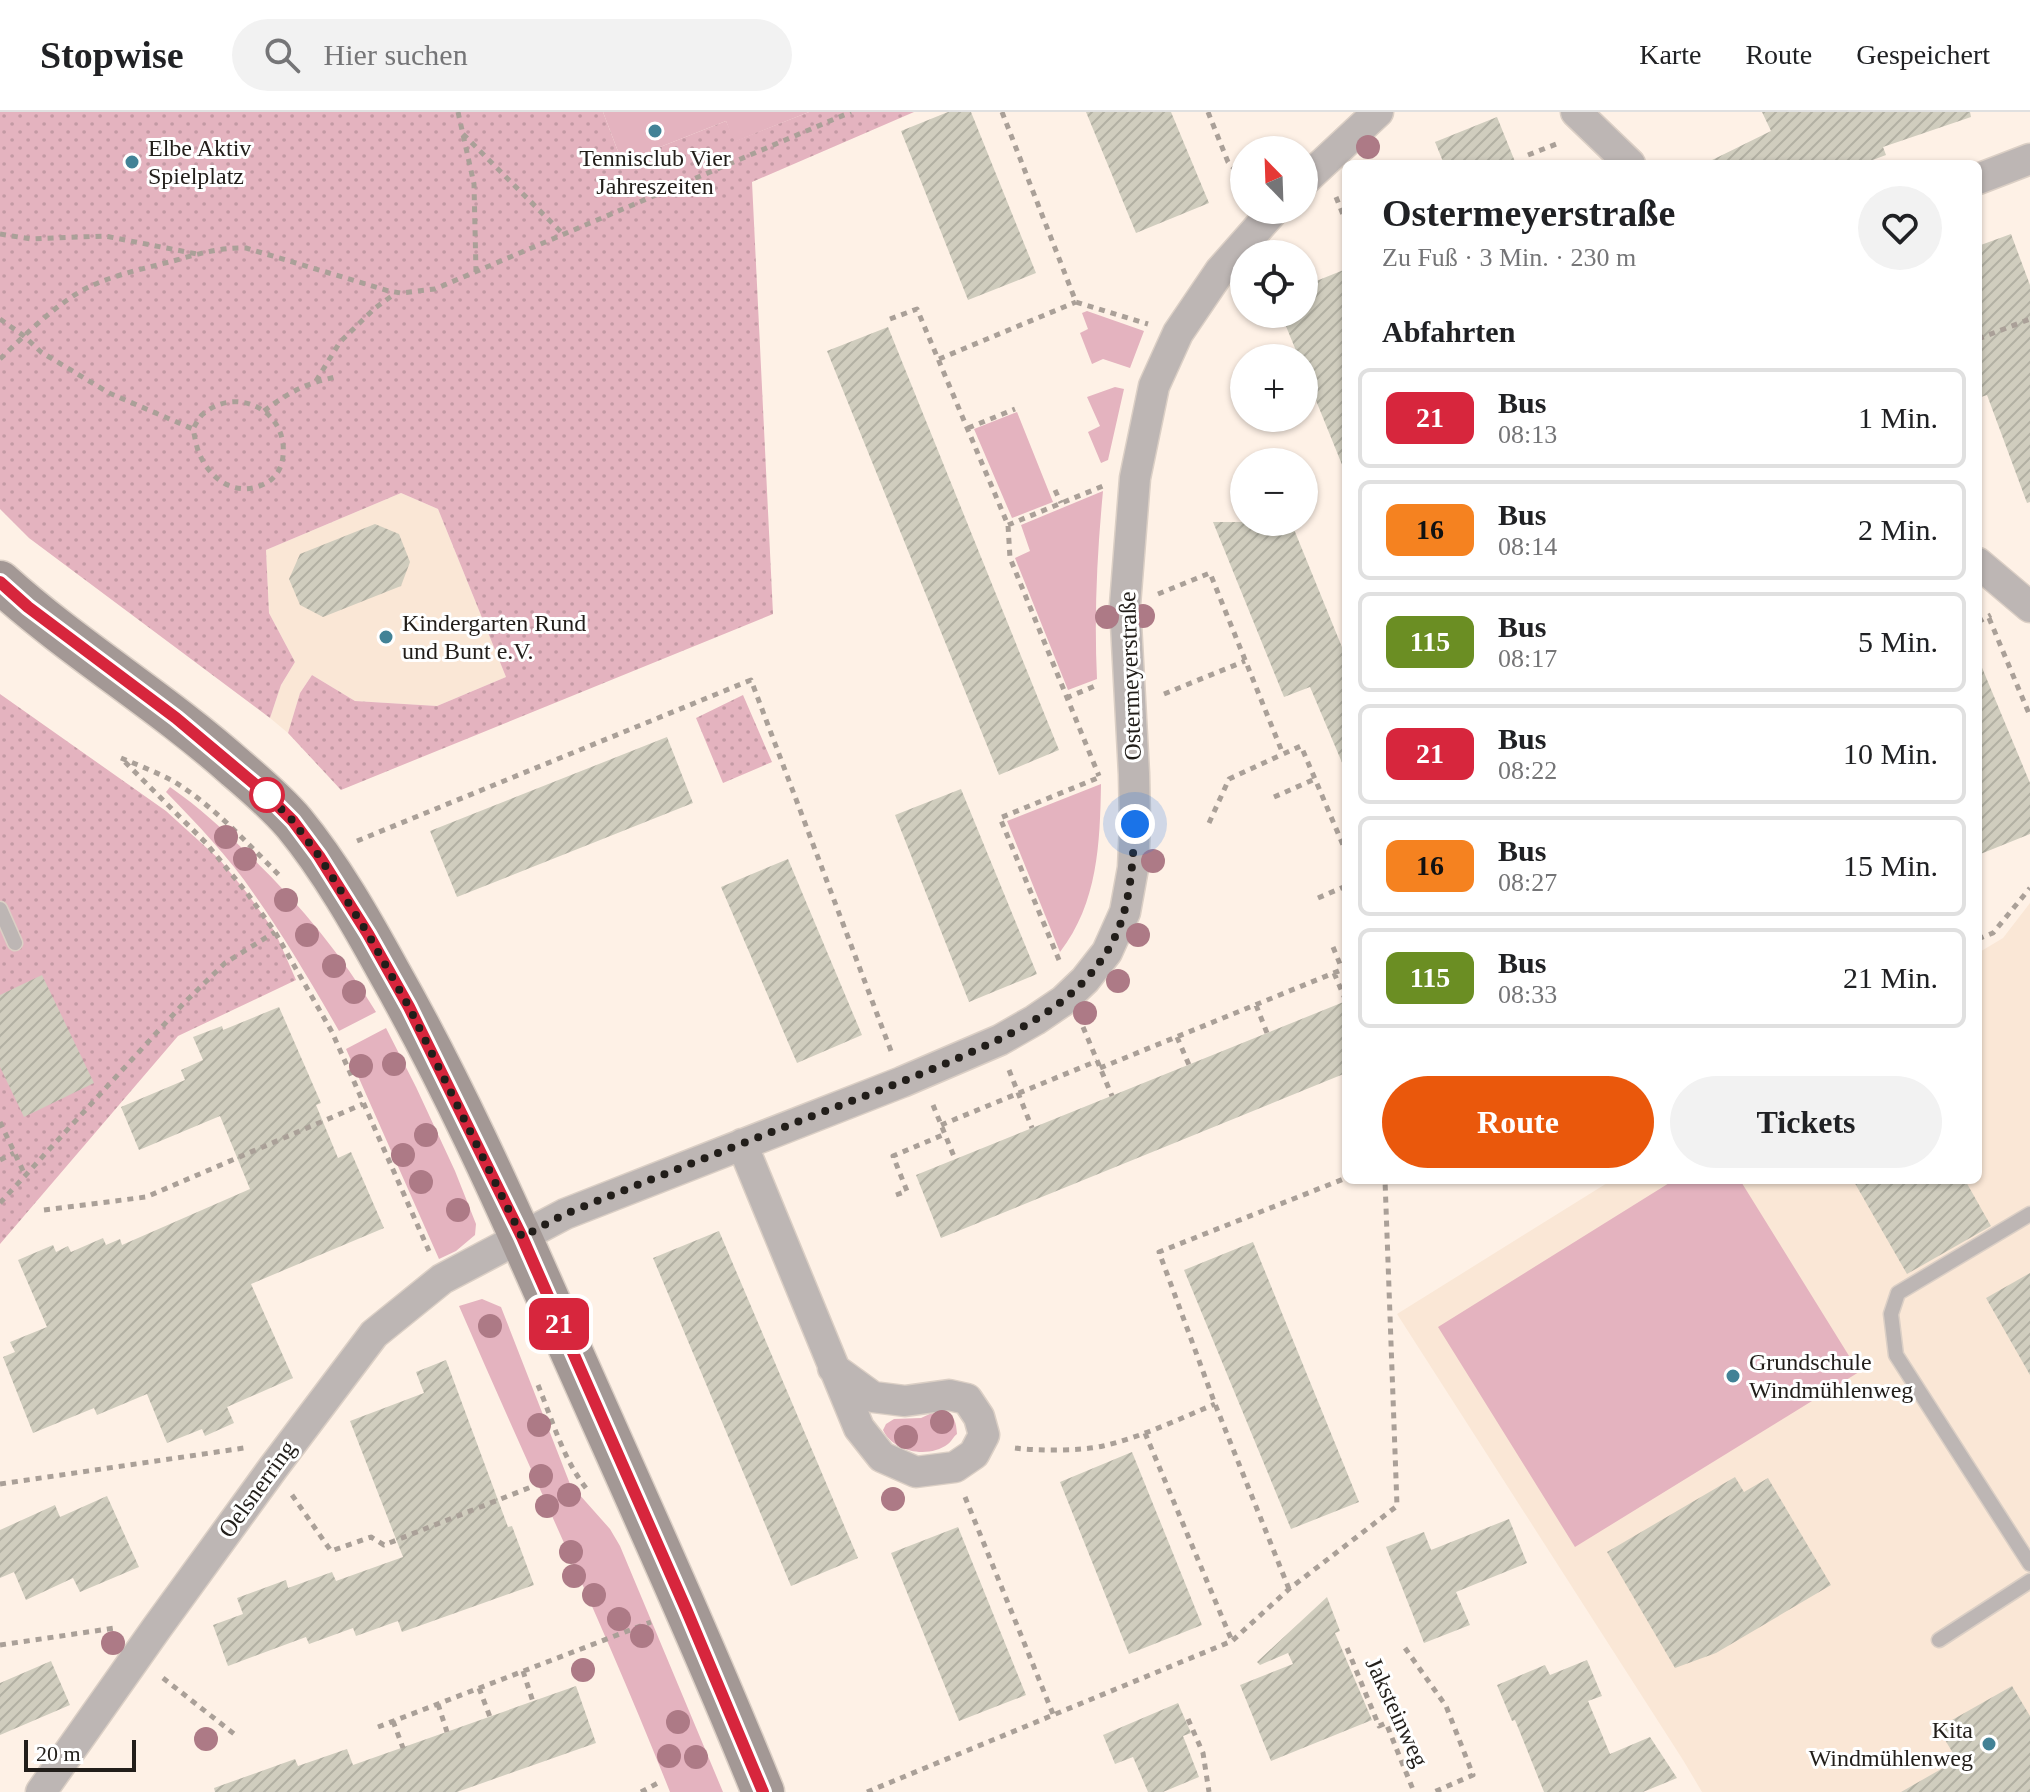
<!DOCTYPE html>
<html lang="de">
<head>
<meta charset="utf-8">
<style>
	:root { --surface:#fff; --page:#f2f2f2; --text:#202124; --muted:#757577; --line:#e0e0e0; --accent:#ea580c }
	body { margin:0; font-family:Georgia,serif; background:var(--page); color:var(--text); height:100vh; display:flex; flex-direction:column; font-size:30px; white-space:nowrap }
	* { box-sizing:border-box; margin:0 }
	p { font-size:26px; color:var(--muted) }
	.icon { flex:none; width:44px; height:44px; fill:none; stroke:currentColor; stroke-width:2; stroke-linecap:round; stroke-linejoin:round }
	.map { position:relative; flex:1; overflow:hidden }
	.drawer { position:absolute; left:1342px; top:48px; width:640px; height:1024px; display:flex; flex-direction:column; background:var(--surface); border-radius:12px; box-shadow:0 2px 6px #0004 }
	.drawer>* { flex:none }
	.badge { padding:0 16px; border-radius:12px; font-size:28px; line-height:52px }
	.needle { width:52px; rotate:337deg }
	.buttons { position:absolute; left:1230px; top:24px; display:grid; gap:16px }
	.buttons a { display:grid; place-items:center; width:88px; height:88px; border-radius:50%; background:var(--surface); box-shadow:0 2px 6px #0004; font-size:40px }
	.scale { position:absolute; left:24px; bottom:20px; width:112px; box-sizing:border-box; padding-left:8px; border:4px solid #221e1a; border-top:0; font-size:22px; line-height:28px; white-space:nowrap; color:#221e1a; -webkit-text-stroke:6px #fff; paint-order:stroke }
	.you { position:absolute; width:40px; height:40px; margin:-20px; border:6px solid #fff; border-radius:50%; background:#1a73e8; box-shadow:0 0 0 12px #1a73e833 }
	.map>.badge { position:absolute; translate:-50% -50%; box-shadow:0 0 0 4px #fff }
	h2 { padding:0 40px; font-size:30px; line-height:72px }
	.round { display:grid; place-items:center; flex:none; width:84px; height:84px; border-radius:42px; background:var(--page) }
	.overview { display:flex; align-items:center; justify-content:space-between; height:136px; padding:0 40px }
	h1 { font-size:38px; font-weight:700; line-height:60px }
	.primary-button { display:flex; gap:16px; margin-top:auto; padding:16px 40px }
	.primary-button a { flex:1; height:92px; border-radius:48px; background:var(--accent); color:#fff; font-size:32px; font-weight:700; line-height:92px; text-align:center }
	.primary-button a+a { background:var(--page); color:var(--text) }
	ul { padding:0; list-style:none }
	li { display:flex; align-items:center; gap:24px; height:100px; margin:0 16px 12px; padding:0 24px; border:4px solid var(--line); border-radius:12px }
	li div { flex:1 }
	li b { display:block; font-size:30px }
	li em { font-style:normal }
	li .badge { min-width:88px; font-weight:700; text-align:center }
	header { display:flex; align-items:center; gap:48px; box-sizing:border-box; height:112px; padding:0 40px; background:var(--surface); border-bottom:2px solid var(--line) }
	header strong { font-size:38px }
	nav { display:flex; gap:44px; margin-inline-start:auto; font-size:28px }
	.search { width:560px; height:72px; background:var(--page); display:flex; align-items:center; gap:20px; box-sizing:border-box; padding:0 28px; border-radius:44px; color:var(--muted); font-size:30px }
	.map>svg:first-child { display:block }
	.built { fill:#fae7d6 }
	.grass { fill:#e4b3bf }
	.park { fill:url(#park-dots) }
	.building { fill:url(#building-hatch) }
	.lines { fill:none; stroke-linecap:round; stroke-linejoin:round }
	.lane-casing { stroke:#dbcfc5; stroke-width:17 }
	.street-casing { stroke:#dbcfc5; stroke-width:33 }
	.secondary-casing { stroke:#dbcfc5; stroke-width:45 }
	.path { stroke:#aaa098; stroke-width:5; stroke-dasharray:6 6; stroke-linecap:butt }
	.lane { stroke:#bdb6b4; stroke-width:14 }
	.street { stroke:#bdb6b4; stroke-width:30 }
	.secondary { stroke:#a39895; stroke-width:42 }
	.tree { fill:#ad7a86 }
	.line-casing { stroke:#fff; stroke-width:18 }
	.line { stroke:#d7263d; stroke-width:12 }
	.walk { stroke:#221e1a; stroke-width:8; stroke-dasharray:0 14.4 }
	.poi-dot { fill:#428296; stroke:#fff; stroke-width:3 }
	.stop-dot { fill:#fff; stroke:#d7263d; stroke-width:4 }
	.labels { text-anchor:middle; stroke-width:6; stroke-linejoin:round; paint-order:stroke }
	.poi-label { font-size:24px; fill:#221e1a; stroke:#fff; text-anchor:start }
	.street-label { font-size:24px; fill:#221e1a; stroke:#fff }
</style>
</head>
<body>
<header>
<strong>Stopwise</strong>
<div class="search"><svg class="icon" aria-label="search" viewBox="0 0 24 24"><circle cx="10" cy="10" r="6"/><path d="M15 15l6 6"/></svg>Hier suchen</div>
<nav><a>Karte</a><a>Route</a><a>Gespeichert</a></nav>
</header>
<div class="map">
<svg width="2030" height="1680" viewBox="0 0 2030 1680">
	<defs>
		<pattern id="park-dots" width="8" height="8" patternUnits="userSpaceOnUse" patternTransform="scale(2)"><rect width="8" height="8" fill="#e4b3bf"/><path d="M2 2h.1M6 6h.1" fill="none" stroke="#c39aa4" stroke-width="1.8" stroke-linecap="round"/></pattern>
		<pattern id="building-hatch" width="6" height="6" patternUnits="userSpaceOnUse" patternTransform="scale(2)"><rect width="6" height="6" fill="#d0cdbe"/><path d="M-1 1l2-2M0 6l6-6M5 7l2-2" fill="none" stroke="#b2b0a3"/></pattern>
	</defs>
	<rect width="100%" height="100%" fill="#fef1e6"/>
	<path class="built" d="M 401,381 L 438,397 L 506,565 L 437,594 L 355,589 L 312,563 L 300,581 L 288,621 L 270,606 L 281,573 L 295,550 L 269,501 L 266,438 Z
		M 2030,791 L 2030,1680 L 1702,1680 L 1683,1648 L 1397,1202 L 1612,1068 L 1978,1068 L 1978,841 L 2003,826 Z"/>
	<path class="grass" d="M 603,0 L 809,0 L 734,30 L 726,9 L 622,50 Z
		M 1087,199 L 1144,219 L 1130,256 L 1103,247 L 1092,252 L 1080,221 L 1088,217 L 1082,201 Z
		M 1115,275 L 1124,277 L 1108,348 L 1101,351 L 1088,320 L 1100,314 L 1087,285 Z
		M 1017,300 L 1053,390 L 1012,406 L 974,317 Z
		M 1103,379 C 1097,442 1094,504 1097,567 L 1068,578 L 1015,446 L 1030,439 L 1021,413 Z
		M 1101,672 C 1100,731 1098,791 1060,840 L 1007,709 Z
		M 170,675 C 199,695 224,718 249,743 C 298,790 341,842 376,900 L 339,919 C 312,872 285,826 254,782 C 229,745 197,712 166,680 Z
		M 386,916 L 416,975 L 455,1059 L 476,1112 L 475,1123 L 456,1139 L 439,1147 L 346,937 Z
		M 1674,1068 L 1740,1068 L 1859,1260 L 1575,1435 L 1438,1215 Z
		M 482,1187 L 501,1195 L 570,1372 L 610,1417 L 620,1434 L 723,1680 L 670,1680 C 605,1516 529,1356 459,1194 Z
		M 944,1299 C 955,1304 956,1310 957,1322 C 955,1323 950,1331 948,1332 C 928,1347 893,1340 883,1318 L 886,1312 L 894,1307 L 921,1306 L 934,1300 Z"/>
	<path class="park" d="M 0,0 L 603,0 L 622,50 L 726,9 L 735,29 L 809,0 L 914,0 L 752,70 L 773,502 L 341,678 L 288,621 L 300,581 L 312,563 L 355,589 L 437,594 L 506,565 L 438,397 L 401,381 L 266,438 L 269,501 L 295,550 L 281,573 L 270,606 L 29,426 L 0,397 Z
		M 0,582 L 166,699 L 220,748 L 247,781 L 275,820 L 296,868 L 178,924 L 0,1132 Z
		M 743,583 L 772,650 L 723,671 L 696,606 Z"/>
	<path class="building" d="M 948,0 L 971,0 L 1036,161 L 968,188 L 901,19 Z
		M 1086,0 L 1171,0 L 1209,91 L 1136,121 Z
		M 1762,0 L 1970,0 L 1971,5 L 1883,35 L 1886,43 L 1862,52 L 1704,52 L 1771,19 Z
		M 1497,5 L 1516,52 L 1444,52 L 1435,30 Z
		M 2011,122 L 2030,173 L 2030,390 L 2027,391 L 1987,283 L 1978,286 L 1978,134 Z
		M 1346,157 L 1346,360 L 1345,360 L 1304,259 L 1304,246 L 1299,246 L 1281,202 L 1304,202 L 1304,174 Z
		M 888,215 L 1059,638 L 999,663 L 827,239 Z
		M 1213,410 L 1291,410 L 1346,545 L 1346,660 L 1310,575 L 1284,585 Z
		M 375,412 L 399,422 L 410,450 L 401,474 L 323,505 L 300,493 L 289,467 L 300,442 Z
		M 1978,546 L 2030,671 L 2030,722 L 1978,743 Z
		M 667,625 L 693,691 L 457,785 L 430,719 Z
		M 961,677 L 1037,862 L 969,890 L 895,703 Z
		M 788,747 L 862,923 L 797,951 L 721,775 Z
		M 42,863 L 94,971 L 24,1005 L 0,955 L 0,883 Z
		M 1346,889 L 1346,961 L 941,1126 L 916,1063 Z
		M 279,895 L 321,991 L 316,993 L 338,1046 L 351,1040 L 384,1116 L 251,1172 L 293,1266 L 227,1295 L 234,1311 L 205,1324 L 202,1317 L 167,1331 L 147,1282 L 97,1303 L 94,1296 L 33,1321 L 3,1245 L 15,1240 L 10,1230 L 47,1215 L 18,1148 L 53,1133 L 56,1140 L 68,1134 L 71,1140 L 103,1126 L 106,1133 L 120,1127 L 122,1133 L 250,1077 L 220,1004 L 139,1038 L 121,995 L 185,968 L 181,958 L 203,948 L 193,925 L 222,914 L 223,918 Z
		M 1853,1068 L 1965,1068 L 1991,1114 L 1907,1162 Z
		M 719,1119 L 858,1446 L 791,1474 L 653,1146 Z
		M 1253,1130 L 1359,1390 L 1291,1417 L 1184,1158 Z
		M 2030,1161 L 2030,1263 L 1986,1186 Z
		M 446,1248 L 508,1415 L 512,1414 L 534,1473 L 402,1520 L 398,1509 L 356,1524 L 353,1516 L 309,1532 L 306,1525 L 228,1554 L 213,1513 L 243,1502 L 237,1486 L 286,1468 L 288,1476 L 332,1460 L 336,1469 L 403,1445 L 350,1309 L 424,1281 L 416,1260 Z
		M 1132,1340 L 1202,1513 L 1129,1542 L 1060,1370 Z
		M 1735,1365 L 1744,1380 L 1768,1366 L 1831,1473 L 1716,1541 L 1675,1556 L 1607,1440 Z
		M 107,1384 L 139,1455 L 80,1480 L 73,1466 L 26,1488 L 14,1460 L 0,1466 L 0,1418 L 55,1393 L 60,1405 Z
		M 1509,1407 L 1527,1451 L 1456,1480 L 1470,1513 L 1424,1531 L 1386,1435 L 1424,1420 L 1431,1438 Z
		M 958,1415 L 1026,1583 L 959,1609 L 891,1441 Z
		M 1327,1485 L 1340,1519 L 1335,1521 L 1372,1608 L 1271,1649 L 1240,1573 L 1293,1552 L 1288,1541 L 1260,1553 L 1257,1550 Z
		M 1587,1548 L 1602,1584 L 1588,1589 L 1610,1642 L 1650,1625 L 1677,1666 L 1643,1680 L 1544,1680 L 1515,1608 L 1512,1609 L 1497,1573 L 1545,1553 L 1550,1563 Z
		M 51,1549 L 70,1593 L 0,1623 L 0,1571 Z
		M 576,1574 L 596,1631 L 457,1680 L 215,1680 L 214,1676 L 295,1647 L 298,1654 L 347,1637 L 353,1653 Z
		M 2012,1574 L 2030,1604 L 2030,1680 L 1901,1680 L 1957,1648 L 1938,1616 Z
		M 1178,1591 L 1191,1621 L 1183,1624 L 1199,1665 L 1163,1680 L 1148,1680 L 1133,1645 L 1115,1652 L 1103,1623 Z"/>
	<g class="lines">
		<g class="lane-casing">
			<path id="lane" d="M 0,797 L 15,831
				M 2030,1102 L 1898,1181 L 1891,1202 L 1896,1243 L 2030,1452
				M 1939,1528 L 2030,1469"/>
		</g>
		<g class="street-casing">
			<path id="street" d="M 1576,0 L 1630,52
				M 1978,67 L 2030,47
				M 1304,69 L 1378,0
				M 1978,451 L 2030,495
				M 742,1032 L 859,1316 L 882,1345 L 916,1360 L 955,1355 L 974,1342 L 984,1323 L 979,1305 L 967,1287 L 949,1283 L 905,1289 L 873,1285 L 833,1256
				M 41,1680 L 156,1517 L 273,1356 L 374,1222 L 442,1167 L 565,1102 L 902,970 L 1000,928 L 1035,908 L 1063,889 L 1085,868 L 1107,840 L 1125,800 L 1133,756 L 1135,712 L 1134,662 L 1125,493 L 1135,366 L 1154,274 L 1178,221 L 1220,159 L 1274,98"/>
		</g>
		<g class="secondary-casing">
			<path id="secondary" d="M 0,470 C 74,537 161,589 236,656 C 256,673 277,691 294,711 C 331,756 361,809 389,860 C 450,968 502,1082 552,1196 C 623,1357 697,1517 763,1680"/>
		</g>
		<path class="path" d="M 458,0 L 474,72 L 476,160
			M 1002,0 L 1076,190 L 1148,212
			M 1208,0 L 1228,50 L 1244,67
			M 463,22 L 563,122
			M 1528,43 L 1559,31
			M 1336,85 L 1346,110
			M 0,122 L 31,127 L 105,124 L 197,142
			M 0,207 L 24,224 L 41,240 L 109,281 L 193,317 C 195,325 196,334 199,341 C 211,370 239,387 268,370 C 277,364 282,355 283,344 C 288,299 237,273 203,302 C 199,305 196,312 193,317
			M 890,207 L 917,197 L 1008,413 L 1010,446 L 1099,664
			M 1978,227 L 2030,207
			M 0,247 C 25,223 60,188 91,174 C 117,162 146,156 173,149 C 198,142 220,135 246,136 L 389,179 L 401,181 L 435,177 L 851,0
			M 939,247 L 1076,190
			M 316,269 L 340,230 L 375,196 L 396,181
			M 264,299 C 292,278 305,272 339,264
			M 968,316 L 1015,297
			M 1055,378 L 1061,391
			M 1008,413 L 1103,374
			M 1158,482 L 1210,461 L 1283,642 L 1301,634 L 1346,740
			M 1989,506 L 2030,604
			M 1978,510 L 1991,503
			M 1164,582 L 1245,549
			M 1066,586 L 1095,574
			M 121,646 C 138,653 156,660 173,669 C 213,693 249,733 282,766
			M 125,650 L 206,731 L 247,781 L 275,820 L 332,920 L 429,1139
			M 1274,685 L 1315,667
			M 1209,711 L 1229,667 L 1283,642
			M 357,729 L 751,568 L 891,939
			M 1318,786 L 1346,774
			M 1978,827 L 1993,821 L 2030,776
			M 1333,835 L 1342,857
			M 1059,848 L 1000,706 L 1100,665
			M 1334,861 L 1346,889
			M 1256,893 L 1267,921
			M 1083,915 L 1112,984
			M 1177,925 L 1189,953
			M 1100,956 L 1346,856
			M 1009,958 L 1032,1016
			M 933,993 L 955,1047
			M 0,1010 L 25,1063
			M 941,1013 L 1097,949
			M 0,1048 L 14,1041
			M 896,1083 L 907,1079 L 893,1044 L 945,1022
			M 0,1091 L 183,892 L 225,851 L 275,820
			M 44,1098 L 146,1085 L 363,992
			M 538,1273 C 552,1307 563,1347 586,1376
			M 1145,1321 L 1232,1529
			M 1015,1336 C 1038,1339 1080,1339 1103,1334 C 1142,1325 1179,1307 1215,1292
			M 0,1372 L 244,1336
			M 292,1383 L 331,1439 L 371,1425 L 384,1433 L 531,1375
			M 965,1385 L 1053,1602
			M 1289,1477 L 1215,1292 L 1159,1140 L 1346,1066
			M 0,1533 L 115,1516
			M 1347,1536 L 1379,1614 L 1386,1611 L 1414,1680
			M 1405,1536 L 1446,1594 L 1473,1663 L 1434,1680
			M 523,1559 L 533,1590
			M 163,1566 L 238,1625
			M 479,1576 L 490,1605
			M 438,1592 L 447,1620
			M 1188,1607 L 1203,1641 L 1209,1680
			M 393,1609 L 403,1636
			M 378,1615 L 651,1510
			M 641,1680 L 658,1671
			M 867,1680 L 1232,1529 L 1289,1477 L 1397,1394 L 1385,1068"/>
		<use href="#lane" class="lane"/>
		<use href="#street" class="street"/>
		<use href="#secondary" class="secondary"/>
	</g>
	<g class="tree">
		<circle cx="1368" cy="35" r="12"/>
		<circle cx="1143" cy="504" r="12"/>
		<circle cx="1107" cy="505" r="12"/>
		<circle cx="226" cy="725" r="12"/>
		<circle cx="245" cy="747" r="12"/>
		<circle cx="1153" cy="749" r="12"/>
		<circle cx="286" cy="788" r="12"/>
		<circle cx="307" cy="823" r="12"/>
		<circle cx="1138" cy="823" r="12"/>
		<circle cx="334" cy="854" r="12"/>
		<circle cx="1118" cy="869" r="12"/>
		<circle cx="354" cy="880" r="12"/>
		<circle cx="1085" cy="901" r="12"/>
		<circle cx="394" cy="952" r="12"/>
		<circle cx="361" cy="954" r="12"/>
		<circle cx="426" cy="1023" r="12"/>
		<circle cx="403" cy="1043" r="12"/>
		<circle cx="421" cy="1070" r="12"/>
		<circle cx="458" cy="1098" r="12"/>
		<circle cx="490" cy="1214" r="12"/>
		<circle cx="942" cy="1310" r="12"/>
		<circle cx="539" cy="1313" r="12"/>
		<circle cx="906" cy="1325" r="12"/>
		<circle cx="541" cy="1364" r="12"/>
		<circle cx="569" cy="1383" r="12"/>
		<circle cx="893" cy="1387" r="12"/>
		<circle cx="547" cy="1394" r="12"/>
		<circle cx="571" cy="1440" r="12"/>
		<circle cx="574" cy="1464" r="12"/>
		<circle cx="594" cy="1483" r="12"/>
		<circle cx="619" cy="1507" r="12"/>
		<circle cx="642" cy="1524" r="12"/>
		<circle cx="113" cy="1531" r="12"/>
		<circle cx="583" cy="1558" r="12"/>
		<circle cx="678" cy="1610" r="12"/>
		<circle cx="206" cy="1627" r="12"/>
		<circle cx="669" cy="1644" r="12"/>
		<circle cx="696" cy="1645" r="12"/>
	</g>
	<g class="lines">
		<g class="line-casing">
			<path id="line" d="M 0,470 L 28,495 L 176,606 L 264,680 L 293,709 L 319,744 L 368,822 L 409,895 L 522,1125 L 686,1497 L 763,1680"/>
		</g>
		<use href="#line" class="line"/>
		<path class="walk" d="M 267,683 L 264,680 L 293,709 L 319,744 L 368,822 L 409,895 L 522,1125 L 565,1102 C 644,1070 723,1039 802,1008 C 851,989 901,971 949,950 C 1008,924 1070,898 1106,841 C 1131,803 1132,756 1135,712"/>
	</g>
	<g class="poi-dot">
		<circle cx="655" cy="19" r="8"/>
		<circle cx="132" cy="50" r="8"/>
		<circle cx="386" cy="525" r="8"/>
		<circle cx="1733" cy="1264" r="8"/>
		<circle cx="1989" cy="1632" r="8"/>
	</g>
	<circle class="stop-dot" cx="267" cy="683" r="16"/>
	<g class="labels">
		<g class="poi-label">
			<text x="148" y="44">Elbe Aktiv<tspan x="148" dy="28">Spielplatz</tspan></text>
			<text x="655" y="54" text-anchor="middle">Tennisclub Vier<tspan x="655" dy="28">Jahreszeiten</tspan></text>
			<text x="402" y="519">Kindergarten Rund<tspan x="402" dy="28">und Bunt e.V.</tspan></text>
			<text x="1749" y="1258">Grundschule<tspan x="1749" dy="28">Windmühlenweg</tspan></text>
			<text x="1973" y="1626" text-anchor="end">Kita<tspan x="1973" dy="28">Windmühlenweg</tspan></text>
		</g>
		<g class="street-label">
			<text transform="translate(1130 564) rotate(-92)" y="8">Ostermeyerstraße</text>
			<text transform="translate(257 1377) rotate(-54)" y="8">Oelsnerring</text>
			<text transform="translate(1397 1600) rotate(65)" y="8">Jaksteinweg</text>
		</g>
	</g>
</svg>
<div class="buttons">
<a><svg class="needle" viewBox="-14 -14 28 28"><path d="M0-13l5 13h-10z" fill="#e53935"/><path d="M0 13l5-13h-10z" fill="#757577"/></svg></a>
<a><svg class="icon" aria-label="locate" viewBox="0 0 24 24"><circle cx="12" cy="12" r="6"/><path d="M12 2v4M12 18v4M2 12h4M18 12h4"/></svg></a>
<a>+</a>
<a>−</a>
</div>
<div class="scale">20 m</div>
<div class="you" style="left:1135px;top:712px"></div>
<b class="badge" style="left:559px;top:1212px;background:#d7263d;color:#fff">21</b>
<section class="drawer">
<div class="overview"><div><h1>Ostermeyerstraße</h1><p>Zu Fuß · 3 Min. · 230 m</p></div><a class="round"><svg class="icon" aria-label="heart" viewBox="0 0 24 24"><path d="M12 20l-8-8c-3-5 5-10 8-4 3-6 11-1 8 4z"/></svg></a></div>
<h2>Abfahrten</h2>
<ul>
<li><span class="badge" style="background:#d7263d;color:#fff">21</span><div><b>Bus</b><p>08:13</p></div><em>1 Min.</em></li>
<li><span class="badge" style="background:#f58220;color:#111">16</span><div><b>Bus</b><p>08:14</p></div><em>2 Min.</em></li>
<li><span class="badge" style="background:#6b8e23;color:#fff">115</span><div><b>Bus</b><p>08:17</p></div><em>5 Min.</em></li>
<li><span class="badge" style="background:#d7263d;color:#fff">21</span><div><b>Bus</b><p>08:22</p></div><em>10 Min.</em></li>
<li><span class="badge" style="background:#f58220;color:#111">16</span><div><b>Bus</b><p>08:27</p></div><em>15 Min.</em></li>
<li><span class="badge" style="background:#6b8e23;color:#fff">115</span><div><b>Bus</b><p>08:33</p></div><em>21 Min.</em></li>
</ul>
<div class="primary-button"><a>Route</a><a>Tickets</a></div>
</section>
</div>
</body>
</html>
